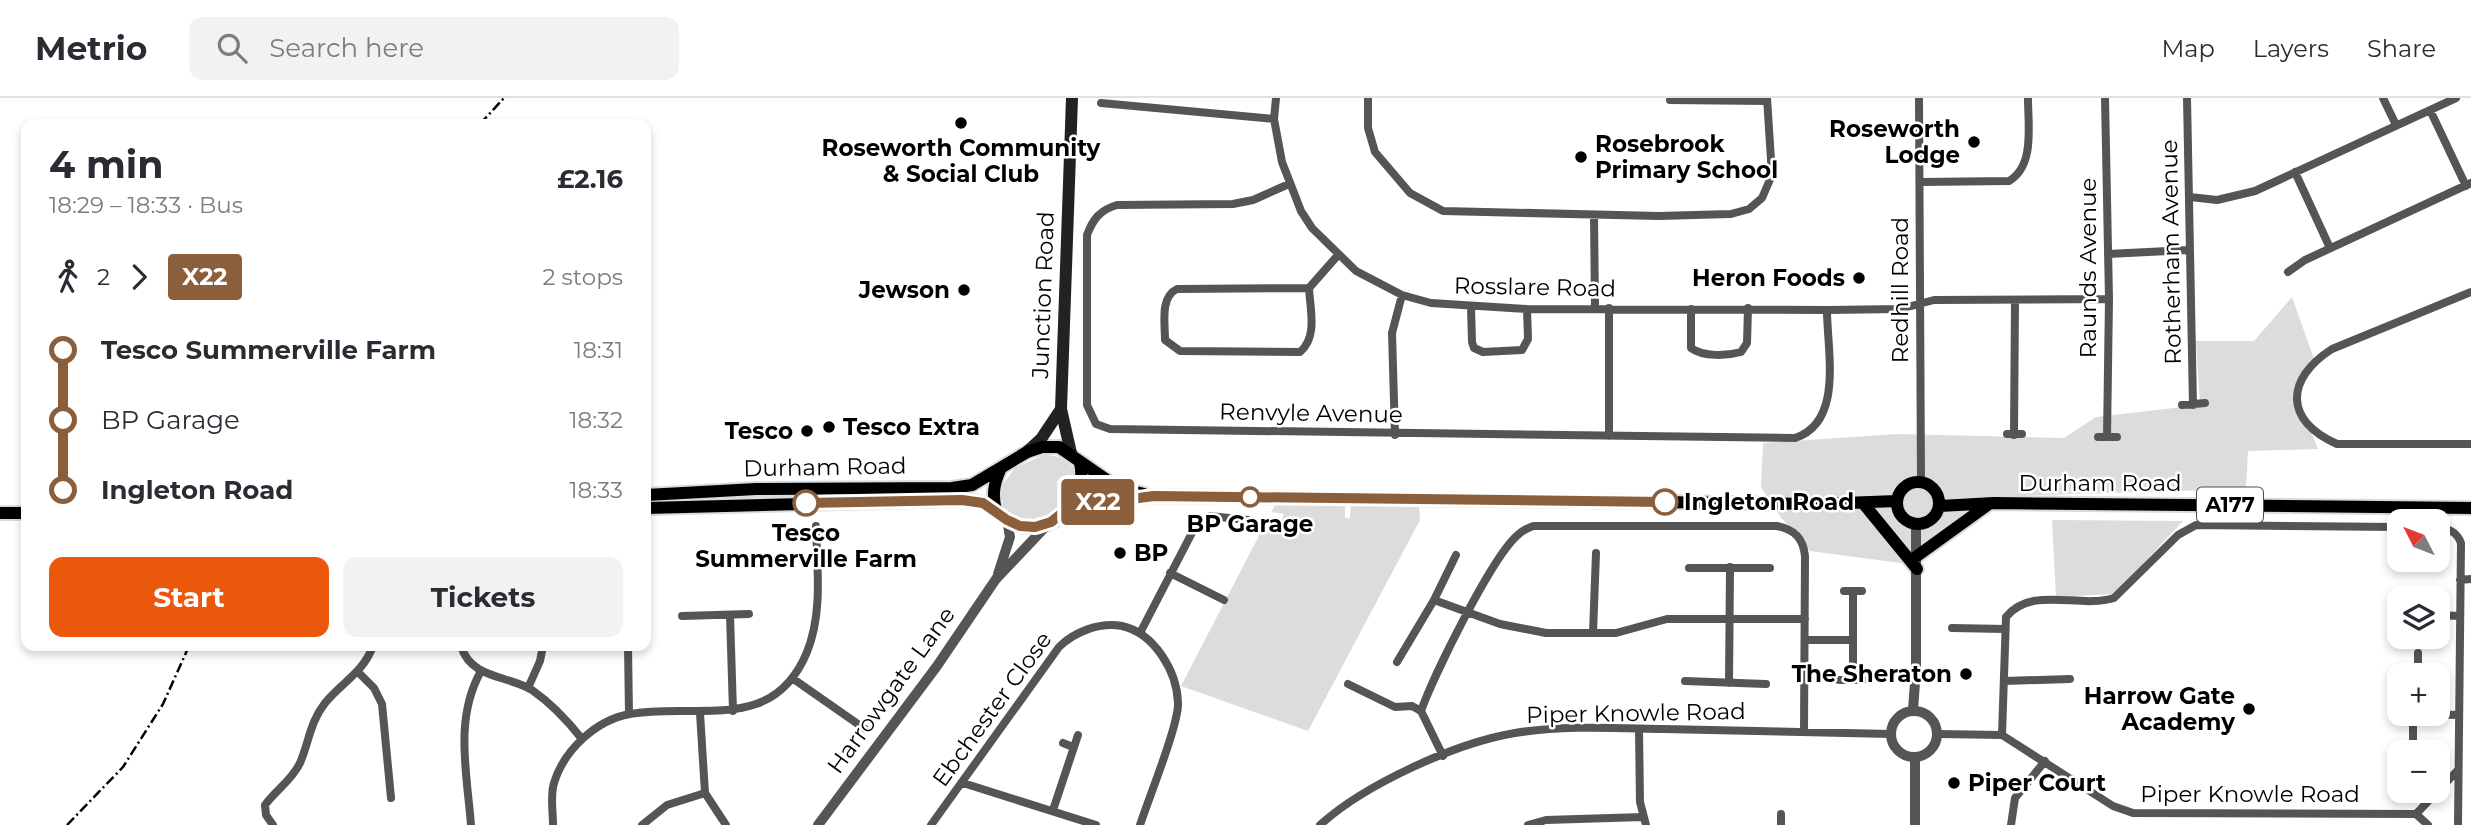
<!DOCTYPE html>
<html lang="en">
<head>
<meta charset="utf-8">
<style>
	:root { --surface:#fff; --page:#f2f2f3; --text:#2b2b33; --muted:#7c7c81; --line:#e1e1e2; --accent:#ea580c }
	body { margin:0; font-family:Montserrat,sans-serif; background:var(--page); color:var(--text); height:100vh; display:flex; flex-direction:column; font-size:26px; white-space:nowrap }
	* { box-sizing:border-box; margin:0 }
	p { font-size:23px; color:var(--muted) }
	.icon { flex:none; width:38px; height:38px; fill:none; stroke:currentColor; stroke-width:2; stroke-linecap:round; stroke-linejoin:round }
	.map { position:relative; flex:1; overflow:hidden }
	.side { position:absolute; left:21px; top:21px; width:630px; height:532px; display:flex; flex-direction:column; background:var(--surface); border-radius:14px; box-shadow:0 4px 10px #0003 }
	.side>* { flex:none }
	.badge { padding:0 14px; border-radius:5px; font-size:24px; line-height:46px }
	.needle { width:46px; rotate:312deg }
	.tools { position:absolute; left:2387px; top:411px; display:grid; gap:14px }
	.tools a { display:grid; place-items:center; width:63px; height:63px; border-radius:14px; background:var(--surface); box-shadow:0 4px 10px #0003; font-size:35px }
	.map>.badge { position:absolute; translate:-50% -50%; box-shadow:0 0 0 4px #fff }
	.legs { display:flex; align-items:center; gap:10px; height:77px; padding:0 28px; font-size:23px }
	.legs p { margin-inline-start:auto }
	.summary { display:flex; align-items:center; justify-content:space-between; height:119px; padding:0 28px }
	h1 { font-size:38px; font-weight:700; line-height:52px }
	.button { display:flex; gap:14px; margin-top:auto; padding:14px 28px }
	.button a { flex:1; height:80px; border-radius:14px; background:var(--accent); color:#fff; font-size:28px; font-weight:700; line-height:80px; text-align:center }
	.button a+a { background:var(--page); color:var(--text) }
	ul { padding:0 28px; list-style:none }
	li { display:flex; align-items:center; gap:24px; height:70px; font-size:26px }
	li i { display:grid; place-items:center; width:10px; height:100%; margin:0 9px; background:currentColor }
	li i::after { content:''; width:18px; height:18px; margin:-9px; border:5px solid; border-radius:50%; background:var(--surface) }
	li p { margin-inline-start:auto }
	li:first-child i { background:linear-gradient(#0000 50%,currentColor 0) }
	li:last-child i { background:linear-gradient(currentColor 50%,#0000 0) }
	header { display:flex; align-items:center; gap:42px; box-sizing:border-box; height:98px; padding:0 35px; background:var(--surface); border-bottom:2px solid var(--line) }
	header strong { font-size:33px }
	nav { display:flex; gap:38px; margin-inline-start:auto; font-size:24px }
	.search { width:490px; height:63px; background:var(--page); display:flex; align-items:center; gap:18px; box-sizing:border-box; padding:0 24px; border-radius:14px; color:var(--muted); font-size:26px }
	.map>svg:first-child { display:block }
	.green { fill:#dcdcdc }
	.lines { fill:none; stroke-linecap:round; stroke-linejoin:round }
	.primary-casing { stroke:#dbdbdb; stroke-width:16 }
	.minor { stroke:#555; stroke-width:8 }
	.tertiary { stroke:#555; stroke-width:10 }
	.secondary { stroke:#222; stroke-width:12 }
	.primary { stroke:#000; stroke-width:12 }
	.rail { stroke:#000; stroke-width:2.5; stroke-dasharray:10 3.5 2 3.5; stroke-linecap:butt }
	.line-1-casing { stroke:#fff; stroke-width:16 }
	.line-1 { stroke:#8b5e3c; stroke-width:10 }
	.poi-dot { fill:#000; stroke:#fff; stroke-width:2.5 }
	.stop-1-dot { fill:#fff; stroke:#8b5e3c; stroke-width:3.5 }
	.labels { text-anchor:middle; stroke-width:5; stroke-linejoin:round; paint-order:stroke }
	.shield { fill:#fff; stroke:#4c4c4c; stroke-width:2 }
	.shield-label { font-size:21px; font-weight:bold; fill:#000 }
	.poi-label { font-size:23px; font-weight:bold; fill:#000; stroke:#fff; text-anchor:end }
	.street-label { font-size:23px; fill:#000; stroke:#fff }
	.stop-label { font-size:23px; font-weight:bold; fill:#000; stroke:#fff }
</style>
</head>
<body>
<header>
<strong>Metrio</strong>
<div class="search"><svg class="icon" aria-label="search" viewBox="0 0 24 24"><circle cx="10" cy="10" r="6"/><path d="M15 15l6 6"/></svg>Search here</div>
<nav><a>Map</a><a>Layers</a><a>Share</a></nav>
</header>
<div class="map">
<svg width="2471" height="727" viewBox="0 0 2471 727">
	<rect width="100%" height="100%" fill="#fff"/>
	<path class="green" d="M 2292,199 L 2314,261 L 2295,293 L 2318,351 L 2248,353 L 2246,391 L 2010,398 L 1916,467 L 1810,453 L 1779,417 L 1761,389 L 1763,345 L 1898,336 L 2064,340 L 2096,319 L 2200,307 L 2196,243 L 2254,243 Z
		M 1043,357 C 1060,357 1073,363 1078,381 C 1063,413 1035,439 1003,408 L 1001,389 L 1015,370 Z
		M 1276,406 L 1345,407 L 1345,420 L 1350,420 L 1351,406 L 1419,407 L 1420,422 L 1308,633 L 1181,588 L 1264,428 L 1276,433 L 1284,416 L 1271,414 Z
		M 2052,422 L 2183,423 L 2115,496 L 2056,499 Z"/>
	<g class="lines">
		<g class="primary-casing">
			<path id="primary" d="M1897 405a21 21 0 1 1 42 0a21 21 0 1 1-42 0Z
				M 646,397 L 756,391 L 952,390 L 972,387 L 1027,354 L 1042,349 L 1059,349 L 1117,389 L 1144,396
				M 1863,405 L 1917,471
				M 1940,408 L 1994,405 L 2471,410
				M 1070,409 L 1154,398 L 1816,406 L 1897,403
				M 646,410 L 962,402 C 968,403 977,403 983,405 C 998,410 1006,424 1020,428 C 1057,437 1088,399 1080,365
				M 996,412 C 992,397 994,386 1000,372
				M 0,415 L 26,415
				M 1917,458 L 1989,406"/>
		</g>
		<path class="minor" d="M 1276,0 L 1274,21 L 1282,64 L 1301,113 L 1312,130 L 1356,173 L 1402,197 L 1431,205 L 1527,211 L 1827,212 L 1900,211 L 1934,202 L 2109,201
			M 1368,0 L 1368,30 L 1375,54 L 1410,95 L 1443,113 L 1659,118 L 1731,116 L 1749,111 L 1762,100 L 1772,77 L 1767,0
			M 1919,0 L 1921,383
			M 2105,0 L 2109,201 L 2107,339
			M 2187,0 L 2193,307
			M 2383,0 L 2396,27
			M 1670,2 L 1767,3
			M 1101,5 L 1274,21
			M 2430,12 L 2466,88
			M 2295,74 L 2330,150
			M 1920,84 L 2009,83 C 2035,68 2028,27 2028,0
			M 1289,86 L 1253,102 L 1233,106 L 1117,107 C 1100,112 1093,121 1087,137 L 1087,307 L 1096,326 L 1110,331 L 1795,340 C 1844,324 1827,253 1827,212
			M 2190,99 L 2217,102 L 2255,93 L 2456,0
			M 1594,117 L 1595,210
			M 2108,156 L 2188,152
			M 2288,174 L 2305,162 L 2471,85
			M 1309,190 L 1177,191 C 1160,199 1165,225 1165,242 L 1180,253 L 1300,254 C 1318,239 1310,211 1309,190 L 1338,157
			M 2471,194 L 2332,251 C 2285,281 2284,323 2337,346 L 2471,346
			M 1471,209 L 1472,244 L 1474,250 L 1483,254 L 1522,252 L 1528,241 L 1527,211
			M 1609,210 L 1609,338
			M 1691,211 L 1691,250 C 1703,259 1727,258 1741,254 L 1747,245 L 1748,210
			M 2182,307 L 2205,305
			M 2007,336 L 2022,336
			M 1395,337 L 1392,235 L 1402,197
			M 2014,337 L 2015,203
			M 2098,339 L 2117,339
			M 2438,428 C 2449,431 2457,434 2461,445 L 2458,727
			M 1689,470 L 1770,470
			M 1170,475 L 1224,502
			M 2460,482 L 2471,481
			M 1844,493 L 1862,493
			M 1434,502 L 1500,526 L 1546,535 L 1616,535 L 1667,521 L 1805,521
			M 730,517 L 733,613
			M 2438,517 L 2459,518
			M 682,518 L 749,516
			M 1952,530 L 2005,531
			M 1140,535 L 1195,429 L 1210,418 L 1248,422 L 1260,430
			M 1593,535 L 1596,455
			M 1805,542 L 1853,542
			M 461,548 C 471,581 507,577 532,592 C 552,606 567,622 582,641
			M 628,548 L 629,616
			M 2418,555 L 2418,578
			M 1397,564 L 1434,502 L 1456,457
			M 358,574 L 374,590 L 382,606 L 391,700
			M 792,580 L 865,631
			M 1839,582 L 1863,582
			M 1853,582 L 1853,493
			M 1685,583 L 1766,586
			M 2004,583 L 2070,581
			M 1729,585 L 1730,469
			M 1348,586 L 1395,609 L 1412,608 L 1421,613
			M 528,590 L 540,563 L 543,548
			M 700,615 L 705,695 L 726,727
			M 2413,616 L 2413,654
			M 2420,616 L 2459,617
			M 1639,631 L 1640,704 L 1646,727
			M 1937,636 L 2002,637 L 2113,708 L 2133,715 L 2416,716 L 2428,727
			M 2002,637 L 2006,519 C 2032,487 2078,511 2114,500 L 2178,437 L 2196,427 L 2399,429
			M 1063,645 L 1073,649
			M 1443,658 L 1421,613 C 1433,579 1493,456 1519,436 C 1523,432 1529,430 1533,428 L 1777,428 C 1795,432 1803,440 1805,458 L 1804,633
			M 963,685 L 1096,727
			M 1053,712 L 1078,637
			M 1781,716 L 1781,727
			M 2416,716 L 2458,672
			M 273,727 L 266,717 L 265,707 C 276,692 292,682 300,665 C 309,644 310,624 325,605 C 342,584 363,575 373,548
			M 471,727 C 467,675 454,621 481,573
			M 553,727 C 553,713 550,698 554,685 C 564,652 596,622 630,616 C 696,604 773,637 807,554 C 823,515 817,469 816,428
			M 642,727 L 667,707 L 705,695
			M 931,727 L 1059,549 C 1074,534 1099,524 1122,528 C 1154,535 1177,573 1178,605 C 1179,626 1148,702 1140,727
			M 1320,727 C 1364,687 1455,645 1515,635 C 1564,627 1613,630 1663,631 C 1739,632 1815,634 1891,636
			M 1528,727 L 1546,722 L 1643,719
			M 2011,727 L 2015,700 L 2045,663"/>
		<path class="tertiary" d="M 998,476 L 1010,439 L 1007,422
			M 1913,612 L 1916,571 L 1916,426
			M1891 636a23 23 0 1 1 46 0a23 23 0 1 1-46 0Z
			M 1915,659 L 1915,727
			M 818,727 L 937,568 L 996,481 L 1049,425"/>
		<path class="secondary" d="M 1027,354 L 1041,341 L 1061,311
			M 1071,355 L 1061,311 L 1072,0"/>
		<use href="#primary" class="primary"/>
		<path class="rail" d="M 480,26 L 504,0
			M 67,727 L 123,669 L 163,606 L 189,548"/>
	</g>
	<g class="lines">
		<g class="line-1-casing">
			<path id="line-1" d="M 806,405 L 962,402 L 983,405 L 1007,422 L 1020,428 L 1035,429 L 1051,424 L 1070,409 L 1154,398 L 1665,404"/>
		</g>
		<use href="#line-1" class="line-1"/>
	</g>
	<g class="poi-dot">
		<circle cx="961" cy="25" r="7"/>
		<circle cx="1974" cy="44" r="7"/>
		<circle cx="1581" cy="59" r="7"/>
		<circle cx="1859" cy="180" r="7"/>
		<circle cx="964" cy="192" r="7"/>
		<circle cx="829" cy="329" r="7"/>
		<circle cx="807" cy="333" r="7"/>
		<circle cx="1120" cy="455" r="7"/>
		<circle cx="1966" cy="576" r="7"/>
		<circle cx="2249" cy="611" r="7"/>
		<circle cx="1954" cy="685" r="7"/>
	</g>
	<g class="stop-1-dot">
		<circle cx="1250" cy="399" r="9"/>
		<circle cx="1665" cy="404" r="12"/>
		<circle cx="806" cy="405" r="12"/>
	</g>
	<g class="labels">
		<rect class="shield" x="2197" y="389.5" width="66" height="35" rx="5"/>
		<g class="shield-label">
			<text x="2230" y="414">A177</text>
		</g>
		<g class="poi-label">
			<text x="1960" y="39">Roseworth<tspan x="1960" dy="26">Lodge</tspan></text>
			<text x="1595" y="54" text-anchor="start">Rosebrook<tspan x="1595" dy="26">Primary School</tspan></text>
			<text x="961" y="58" text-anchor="middle">Roseworth Community<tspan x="961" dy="26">&amp; Social Club</tspan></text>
			<text x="1845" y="188">Heron Foods</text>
			<text x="950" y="200">Jewson</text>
			<text x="843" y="337" text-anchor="start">Tesco Extra</text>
			<text x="793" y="341">Tesco</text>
			<text x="1134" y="463" text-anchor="start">BP</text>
			<text x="1952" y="584">The Sheraton</text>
			<text x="2235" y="606">Harrow Gate<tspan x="2235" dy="26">Academy</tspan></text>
			<text x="1968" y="693" text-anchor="start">Piper Court</text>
		</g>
		<g class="street-label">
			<text transform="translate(2171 154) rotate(-91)" y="8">Rotherham Avenue</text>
			<text transform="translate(2088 170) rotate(-90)" y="8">Raunds Avenue</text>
			<text transform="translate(1535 189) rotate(1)" y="8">Rosslare Road</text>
			<text transform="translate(1900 192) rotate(-90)" y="8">Redhill Road</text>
			<text transform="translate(1043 197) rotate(-88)" y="8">Junction Road</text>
			<text transform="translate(1311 315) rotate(1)" y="8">Renvyle Avenue</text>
			<text transform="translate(825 369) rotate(-1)" y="8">Durham Road</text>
			<text x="2100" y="393">Durham Road</text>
			<text transform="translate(891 592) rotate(-54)" y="8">Harrowgate Lane</text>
			<text transform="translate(992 611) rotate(-54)" y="8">Ebchester Close</text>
			<text transform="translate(1636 615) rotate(-1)" y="8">Piper Knowle Road</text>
			<text x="2250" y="704">Piper Knowle Road</text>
		</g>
		<g class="stop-label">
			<text x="1684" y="412" text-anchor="start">Ingleton Road</text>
			<text x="1250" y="434">BP Garage</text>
			<text x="806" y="443">Tesco<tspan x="806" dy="26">Summerville Farm</tspan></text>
		</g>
	</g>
</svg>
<div class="tools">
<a><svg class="needle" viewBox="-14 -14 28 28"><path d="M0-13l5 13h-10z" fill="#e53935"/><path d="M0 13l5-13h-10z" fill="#7c7c81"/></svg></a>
<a><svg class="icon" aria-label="layers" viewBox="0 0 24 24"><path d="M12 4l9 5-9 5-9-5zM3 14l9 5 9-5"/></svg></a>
<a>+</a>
<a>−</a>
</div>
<b class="badge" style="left:1098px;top:404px;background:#8b5e3c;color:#fff">X22</b>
<section class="side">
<div class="summary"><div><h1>4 min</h1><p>18:29 – 18:33 · Bus</p></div><b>£2.16</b></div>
<div class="legs"><svg class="icon" aria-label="walk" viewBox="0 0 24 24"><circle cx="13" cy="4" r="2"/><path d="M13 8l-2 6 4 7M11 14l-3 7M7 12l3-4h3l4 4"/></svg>2<svg class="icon" aria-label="forward" viewBox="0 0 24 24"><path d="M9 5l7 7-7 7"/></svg><b class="badge" style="background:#8b5e3c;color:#fff">X22</b><p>2 stops</p></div>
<ul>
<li><i style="color:#8b5e3c"></i><b>Tesco Summerville Farm</b><p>18:31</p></li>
<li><i style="color:#8b5e3c"></i><span>BP Garage</span><p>18:32</p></li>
<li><i style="color:#8b5e3c"></i><b>Ingleton Road</b><p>18:33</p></li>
</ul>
<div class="button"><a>Start</a><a>Tickets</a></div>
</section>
</div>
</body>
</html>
